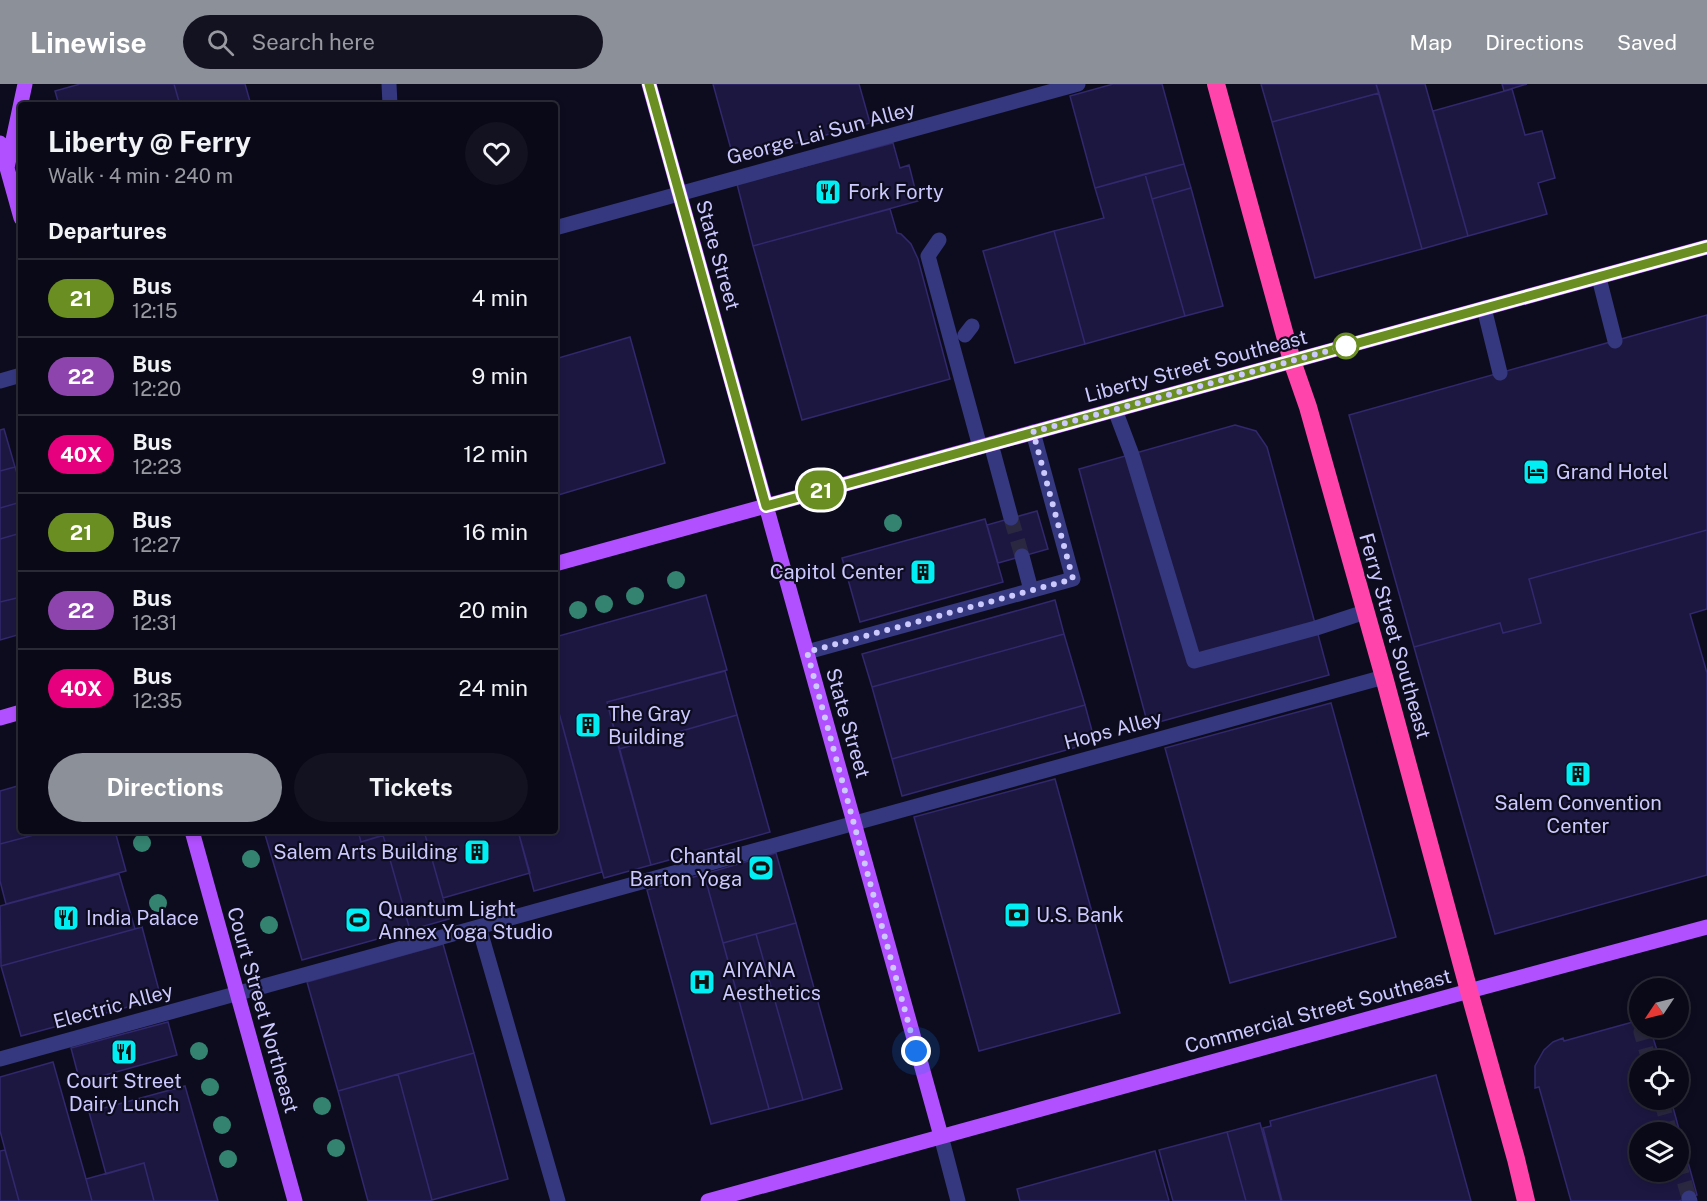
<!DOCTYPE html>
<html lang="en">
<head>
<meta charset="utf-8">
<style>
	:root { --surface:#0a0917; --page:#131220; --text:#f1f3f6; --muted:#999aa1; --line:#2a2a36; --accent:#8c9099 }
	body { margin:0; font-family:"Public Sans",sans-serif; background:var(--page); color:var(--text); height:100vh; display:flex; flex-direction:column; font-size:22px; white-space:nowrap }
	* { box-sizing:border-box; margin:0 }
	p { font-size:20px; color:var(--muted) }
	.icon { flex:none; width:33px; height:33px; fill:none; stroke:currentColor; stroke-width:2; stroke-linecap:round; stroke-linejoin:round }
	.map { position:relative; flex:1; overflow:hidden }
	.side { position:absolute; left:18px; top:18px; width:540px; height:732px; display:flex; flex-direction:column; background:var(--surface); border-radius:6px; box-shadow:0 3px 9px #0003,0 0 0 2px var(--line) }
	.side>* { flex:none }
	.badge { padding:0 12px; border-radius:20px; font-size:21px; line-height:39px }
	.needle { width:39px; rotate:235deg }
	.buttons { position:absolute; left:1629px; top:894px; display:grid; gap:12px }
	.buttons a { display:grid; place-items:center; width:60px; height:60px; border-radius:50%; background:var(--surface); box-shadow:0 3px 9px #0003,0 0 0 2px var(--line); font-size:30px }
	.you { position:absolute; width:30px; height:30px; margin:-15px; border:4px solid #fff; border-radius:50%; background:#1a73e8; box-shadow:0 0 0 9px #1a73e833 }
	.map>.badge { position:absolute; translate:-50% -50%; box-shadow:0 0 0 3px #fff }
	h2 { padding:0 30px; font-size:22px; line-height:54px }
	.round { display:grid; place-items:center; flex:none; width:63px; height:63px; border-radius:32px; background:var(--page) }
	.overview { display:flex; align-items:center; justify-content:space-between; height:102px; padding:0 30px }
	h1 { font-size:28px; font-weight:700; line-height:45px }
	.cta { display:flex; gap:12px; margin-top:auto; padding:12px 30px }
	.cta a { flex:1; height:69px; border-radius:36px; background:var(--accent); color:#fff; font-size:24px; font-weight:700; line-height:69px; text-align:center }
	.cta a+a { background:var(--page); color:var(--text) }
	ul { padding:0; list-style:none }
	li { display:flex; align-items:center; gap:18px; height:78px; padding:0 30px; border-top:2px solid var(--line) }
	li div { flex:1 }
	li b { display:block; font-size:22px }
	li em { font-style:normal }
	li .badge { min-width:66px; font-weight:700; text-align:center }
	header { display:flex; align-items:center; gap:36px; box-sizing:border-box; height:84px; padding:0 30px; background:var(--accent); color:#fff }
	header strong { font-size:28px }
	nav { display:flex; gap:33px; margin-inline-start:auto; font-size:21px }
	.search { width:420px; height:54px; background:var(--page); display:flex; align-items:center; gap:15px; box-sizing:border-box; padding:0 21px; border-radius:33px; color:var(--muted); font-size:22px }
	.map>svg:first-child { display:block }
	.building { fill:#1c1740; stroke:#31286d; stroke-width:1.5; fill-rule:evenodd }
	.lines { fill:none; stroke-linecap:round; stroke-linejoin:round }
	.minor-tunnel { stroke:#2a2841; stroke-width:15; stroke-dasharray:15 8; stroke-linecap:butt }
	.minor { stroke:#35387f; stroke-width:15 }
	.major { stroke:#b150ff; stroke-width:15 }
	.highway { stroke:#ff44ab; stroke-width:18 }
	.tree { fill:#348270 }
	.line-casing { stroke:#fff; stroke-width:14 }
	.line { stroke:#6b8e23; stroke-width:9 }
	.walk { stroke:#ccc9ff; stroke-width:6; stroke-dasharray:0 10.8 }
	.stop-dot { fill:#fff; stroke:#6b8e23; stroke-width:3 }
	.labels { text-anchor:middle; stroke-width:4.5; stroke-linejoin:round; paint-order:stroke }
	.street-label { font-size:20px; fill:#ccc9ff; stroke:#0d0c1f }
	.poi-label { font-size:20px; fill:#ccc9ff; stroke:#0d0c1f; text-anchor:start }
</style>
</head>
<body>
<header>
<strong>Linewise</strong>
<div class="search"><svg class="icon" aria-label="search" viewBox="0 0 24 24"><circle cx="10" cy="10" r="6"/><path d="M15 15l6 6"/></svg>Search here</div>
<nav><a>Map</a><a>Directions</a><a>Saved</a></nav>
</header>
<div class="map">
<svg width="1707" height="1117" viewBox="0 0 1707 1117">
	<rect width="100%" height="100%" fill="#0d0c1f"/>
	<path class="building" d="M 80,0 L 174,0 L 180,21 L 59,21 L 55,7 Z
		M 174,0 L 245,0 L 251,21 L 180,21 Z
		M 713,0 L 859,0 L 870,39 L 734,76 Z
		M 1113,0 L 1162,0 L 1184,80 L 1095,104 L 1070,12 Z
		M 1261,0 L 1376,0 L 1379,9 L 1272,38 Z
		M 1376,0 L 1425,0 L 1468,152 L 1422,165 Z
		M 1502,0 L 1527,0 L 1504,7 Z
		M 1512,5 L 1525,51 L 1542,47 L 1555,94 L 1538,99 L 1547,130 L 1468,152 L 1433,27 Z
		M 1379,9 L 1422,165 L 1315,194 L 1272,38 Z
		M 893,59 L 900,84 L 909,81 L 918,117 L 753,162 L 737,100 Z
		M 1184,80 L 1191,104 L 1152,115 L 1145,90 Z
		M 1145,90 L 1185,232 L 1085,260 L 1054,147 L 1104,134 L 1095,104 Z
		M 1191,104 L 1223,222 L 1185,232 L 1152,115 Z
		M 890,125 L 897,149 L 901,150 L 911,160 L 918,175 L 950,295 L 802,336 L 753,162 Z
		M 1054,147 L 1085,260 L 1015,279 L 983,167 Z
		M 1707,231 L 1707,446 L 1529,495 L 1541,539 L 1503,549 L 1500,539 L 1414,563 L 1349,331 Z
		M 630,253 L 665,379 L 555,412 L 555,275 Z
		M 1235,341 L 1256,347 L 1267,363 L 1329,591 L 1148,641 L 1079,385 Z
		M 4,345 L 15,383 L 0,387 L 0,346 Z
		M 15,383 L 21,402 L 21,418 L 0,424 L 0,387 Z
		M 21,418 L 21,449 L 0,455 L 0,424 Z
		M 1037,427 L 1048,465 L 998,479 L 987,441 Z
		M 985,435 L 1003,498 L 860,538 L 842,474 Z
		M 1707,446 L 1707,525 L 1690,530 L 1707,589 L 1707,791 L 1495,850 L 1414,563 L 1500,539 L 1503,549 L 1541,539 L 1529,495 Z
		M 21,449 L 21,513 L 0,518 L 0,455 Z
		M 706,511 L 727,586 L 607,618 L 651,781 L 604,794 L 555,614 L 555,553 Z
		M 21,513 L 21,550 L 0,556 L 0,518 Z
		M 1055,516 L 1064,550 L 872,603 L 862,570 Z
		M 1064,550 L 1085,621 L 892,675 L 872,603 Z
		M 725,587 L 737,631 L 619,665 L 607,618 Z
		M 555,614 L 602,788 L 534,807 L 518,747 L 555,747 Z
		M 1331,619 L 1396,853 L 1230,899 L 1165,664 Z
		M 1085,621 L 1095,658 L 902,712 L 892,675 Z
		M 737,631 L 770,748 L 651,781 L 619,665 Z
		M 1055,695 L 1120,929 L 979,967 L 914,733 Z
		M 21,701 L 21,747 L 49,747 L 0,760 L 0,707 Z
		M 49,747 L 115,747 L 126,787 L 6,820 L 0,797 L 0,760 Z
		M 264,747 L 358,747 L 361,758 L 383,751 L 410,846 L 302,876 Z
		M 358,747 L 398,747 L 361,758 Z
		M 398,747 L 424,747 L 449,835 L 410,846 L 383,751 Z
		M 424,747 L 518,747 L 530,789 L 443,814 Z
		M 776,769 L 796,839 L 723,859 L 704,790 Z
		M 119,790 L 135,845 L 1,882 L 0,822 Z
		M 704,790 L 769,1025 L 711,1040 L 647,806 Z
		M 796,839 L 842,1005 L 803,1016 L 756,850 Z
		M 142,843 L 161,914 L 21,952 L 1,882 Z
		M 756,850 L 803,1016 L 769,1025 L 723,859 Z
		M 443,860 L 474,969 L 338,1007 L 307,898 Z
		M 1640,936 L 1640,944 L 1650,944 L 1660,976 L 1640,976 L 1640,1016 L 1671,1016 L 1697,1111 L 1679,1117 L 1571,1117 L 1539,1003 L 1535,1004 L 1535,982 L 1544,966 L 1553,958 L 1563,954 L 1564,957 ZM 1640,1048 L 1678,1048 L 1678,1088 L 1640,1088 Z
		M 168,938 L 177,971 L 80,998 L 71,964 Z
		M 474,969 L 508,1095 L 432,1116 L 398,990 Z
		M 53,978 L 86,1095 L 92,1117 L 19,1117 L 0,1047 L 0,993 Z
		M 398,990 L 432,1116 L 430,1117 L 368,1117 L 338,1007 Z
		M 1436,991 L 1471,1117 L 1282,1117 L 1263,1044 L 1271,1042 L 1270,1037 Z
		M 185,1002 L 218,1117 L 154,1117 L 144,1079 L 106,1090 L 89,1028 Z
		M 1260,1039 L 1281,1117 L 1246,1117 L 1227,1048 Z
		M 1227,1048 L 1246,1117 L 1173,1117 L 1159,1066 Z
		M 5,1066 L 19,1117 L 0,1117 L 0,1067 Z
		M 1155,1067 L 1169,1117 L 1020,1117 L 1017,1105 Z
		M 144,1079 L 154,1117 L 92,1117 L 86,1095 Z"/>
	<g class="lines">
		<path class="minor-tunnel" d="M 1011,434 L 1022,472
			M 1646,944 L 1641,948 L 1649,976
			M 1661,1016 L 1670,1048
			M 1678,1076 L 1689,1114"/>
		<path class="minor" d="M 389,0 L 390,21
			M 555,144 L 1078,0
			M 939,156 L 928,172 L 980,363
			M 1599,194 L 1615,257
			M 1484,224 L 1500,289
			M 965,251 L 972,242
			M 0,297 L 21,291
			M 1115,326 L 1132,371 L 1194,577 L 1316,544 L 1365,528
			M 991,360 L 1011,434
			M 1022,472 L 1031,506
			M 807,568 L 1073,495 L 1033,348
			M 479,843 L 558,1117
			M 0,975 L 1384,593
			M 941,1052 L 958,1117
			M 1689,1114 L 1690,1117"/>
		<path class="major" d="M 649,0 L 941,1052
			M 0,59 L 21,134
			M 7,84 L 25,0
			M 555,480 L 1707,163
			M 0,634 L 21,628
			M 192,747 L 295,1117
			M 708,1117 L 1469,907 L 1707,843"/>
		<path class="highway" d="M 1216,0 L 1292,277 L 1308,323 L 1384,593 L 1469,907 L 1516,1075 L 1526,1117"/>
	</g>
	<g class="tree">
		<circle cx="893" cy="439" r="9"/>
		<circle cx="676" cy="496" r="9"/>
		<circle cx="635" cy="512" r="9"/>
		<circle cx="604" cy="520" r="9"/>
		<circle cx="578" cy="526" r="9"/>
		<circle cx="142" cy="759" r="9"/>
		<circle cx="251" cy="775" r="9"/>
		<circle cx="158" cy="819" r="9"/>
		<circle cx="269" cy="841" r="9"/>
		<circle cx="199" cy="967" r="9"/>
		<circle cx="210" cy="1003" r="9"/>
		<circle cx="322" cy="1022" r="9"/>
		<circle cx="222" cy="1041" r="9"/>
		<circle cx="336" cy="1064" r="9"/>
		<circle cx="228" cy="1075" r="9"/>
	</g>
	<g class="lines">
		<g class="line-casing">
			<path id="line" d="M 649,0 L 766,422 L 1707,163"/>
		</g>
		<use href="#line" class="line"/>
		<path class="walk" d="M 916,967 L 807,568 L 1073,495 L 1033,348 L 1346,262"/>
	</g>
	<defs>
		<g id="restaurant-square" transform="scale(1.35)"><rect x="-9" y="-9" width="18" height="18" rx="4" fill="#00eef4" stroke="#0d0c1f"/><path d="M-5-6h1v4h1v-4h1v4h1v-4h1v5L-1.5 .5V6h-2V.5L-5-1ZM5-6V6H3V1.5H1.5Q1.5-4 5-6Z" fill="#111"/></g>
		<g id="hotel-square" transform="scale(1.35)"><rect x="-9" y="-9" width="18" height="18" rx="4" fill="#00eef4" stroke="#0d0c1f"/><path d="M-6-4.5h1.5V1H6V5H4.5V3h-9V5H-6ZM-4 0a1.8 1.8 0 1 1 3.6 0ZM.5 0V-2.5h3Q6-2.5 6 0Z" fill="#111"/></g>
		<g id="building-square" transform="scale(1.35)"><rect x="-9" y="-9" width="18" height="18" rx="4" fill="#00eef4" stroke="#0d0c1f"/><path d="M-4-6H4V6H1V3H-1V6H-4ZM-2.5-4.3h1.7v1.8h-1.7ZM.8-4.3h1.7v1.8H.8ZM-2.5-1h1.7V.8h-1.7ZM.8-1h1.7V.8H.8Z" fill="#111"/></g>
		<g id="stadium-square" transform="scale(1.35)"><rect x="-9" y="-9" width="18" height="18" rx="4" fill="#00eef4" stroke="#0d0c1f"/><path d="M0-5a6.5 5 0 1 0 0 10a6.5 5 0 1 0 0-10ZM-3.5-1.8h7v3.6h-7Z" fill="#111"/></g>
		<g id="bank-square" transform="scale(1.35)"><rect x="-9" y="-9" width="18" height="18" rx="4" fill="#00eef4" stroke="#0d0c1f"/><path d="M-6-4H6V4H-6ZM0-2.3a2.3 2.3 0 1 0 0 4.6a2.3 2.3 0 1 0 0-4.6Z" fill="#111"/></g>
		<g id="hospital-square" transform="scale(1.35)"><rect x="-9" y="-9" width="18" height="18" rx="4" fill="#00eef4" stroke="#0d0c1f"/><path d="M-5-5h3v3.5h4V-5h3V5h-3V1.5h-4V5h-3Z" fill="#111"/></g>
	</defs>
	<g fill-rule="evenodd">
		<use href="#restaurant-square" x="828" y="108"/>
		<use href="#hotel-square" x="1536" y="388"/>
		<use href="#building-square" x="923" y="488"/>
		<use href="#building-square" x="588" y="641"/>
		<use href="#building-square" x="1578" y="690"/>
		<use href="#building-square" x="477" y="768"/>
		<use href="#stadium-square" x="761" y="784"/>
		<use href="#bank-square" x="1017" y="831"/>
		<use href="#restaurant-square" x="66" y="834"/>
		<use href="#stadium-square" x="358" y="836"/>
		<use href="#hospital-square" x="702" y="898"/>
		<use href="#restaurant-square" x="124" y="968"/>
	</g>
	<circle class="stop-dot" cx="1346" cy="262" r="12"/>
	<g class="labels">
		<g class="street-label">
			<text transform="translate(821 49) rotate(-15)" y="7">George Lai Sun Alley</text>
			<text transform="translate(718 171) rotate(74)" y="7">State Street</text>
			<text transform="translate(1196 282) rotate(-15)" y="7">Liberty Street Southeast</text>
			<text transform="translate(1395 552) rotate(74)" y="7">Ferry Street Southeast</text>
			<text transform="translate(848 639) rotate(74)" y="7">State Street</text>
			<text transform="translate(1113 646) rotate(-15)" y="7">Hops Alley</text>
			<text transform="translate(113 922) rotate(-15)" y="7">Electric Alley</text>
			<text transform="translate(263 926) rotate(74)" y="7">Court Street Northeast</text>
			<text transform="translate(1318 927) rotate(-15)" y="7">Commercial Street Southeast</text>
		</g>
		<g class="poi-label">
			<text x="848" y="115">Fork Forty</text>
			<text x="1556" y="395">Grand Hotel</text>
			<text x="904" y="495" text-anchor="end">Capitol Center</text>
			<text x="608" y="637">The Gray<tspan x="608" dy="23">Building</tspan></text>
			<text x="1578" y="726" text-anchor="middle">Salem Convention<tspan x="1578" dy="23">Center</tspan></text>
			<text x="458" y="775" text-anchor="end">Salem Arts Building</text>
			<text x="742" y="779" text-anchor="end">Chantal<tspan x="742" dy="23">Barton Yoga</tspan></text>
			<text x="378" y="832">Quantum Light<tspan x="378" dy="23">Annex Yoga Studio</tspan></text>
			<text x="1036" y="838">U.S. Bank</text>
			<text x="86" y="841">India Palace</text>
			<text x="722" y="893">AIYANA<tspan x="722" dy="23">Aesthetics</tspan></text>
			<text x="124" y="1004" text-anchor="middle">Court Street<tspan x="124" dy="23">Dairy Lunch</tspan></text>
		</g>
	</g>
</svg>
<div class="buttons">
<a><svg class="needle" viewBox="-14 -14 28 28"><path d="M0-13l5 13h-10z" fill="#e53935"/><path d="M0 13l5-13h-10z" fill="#999aa1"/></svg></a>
<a><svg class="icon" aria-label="locate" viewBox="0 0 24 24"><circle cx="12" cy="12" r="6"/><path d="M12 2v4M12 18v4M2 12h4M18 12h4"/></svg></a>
<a><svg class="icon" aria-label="layers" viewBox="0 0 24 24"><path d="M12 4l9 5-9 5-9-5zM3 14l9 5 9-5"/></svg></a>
</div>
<div class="you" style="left:916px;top:967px"></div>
<b class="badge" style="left:821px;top:406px;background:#6b8e23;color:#fff">21</b>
<section class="side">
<div class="overview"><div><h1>Liberty @ Ferry</h1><p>Walk · 4 min · 240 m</p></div><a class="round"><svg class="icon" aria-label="heart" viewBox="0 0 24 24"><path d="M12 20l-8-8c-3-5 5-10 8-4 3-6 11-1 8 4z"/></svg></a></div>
<h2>Departures</h2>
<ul>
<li><span class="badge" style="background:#6b8e23;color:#fff">21</span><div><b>Bus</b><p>12:15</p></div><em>4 min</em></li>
<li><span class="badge" style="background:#8e44ad;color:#fff">22</span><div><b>Bus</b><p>12:20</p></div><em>9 min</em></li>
<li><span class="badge" style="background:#e6007e;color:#fff">40X</span><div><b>Bus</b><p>12:23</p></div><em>12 min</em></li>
<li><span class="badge" style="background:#6b8e23;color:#fff">21</span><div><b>Bus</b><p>12:27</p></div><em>16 min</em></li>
<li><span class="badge" style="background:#8e44ad;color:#fff">22</span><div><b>Bus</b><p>12:31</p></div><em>20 min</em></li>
<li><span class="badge" style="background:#e6007e;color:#fff">40X</span><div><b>Bus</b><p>12:35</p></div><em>24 min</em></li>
</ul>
<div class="cta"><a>Directions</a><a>Tickets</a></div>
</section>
</div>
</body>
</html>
